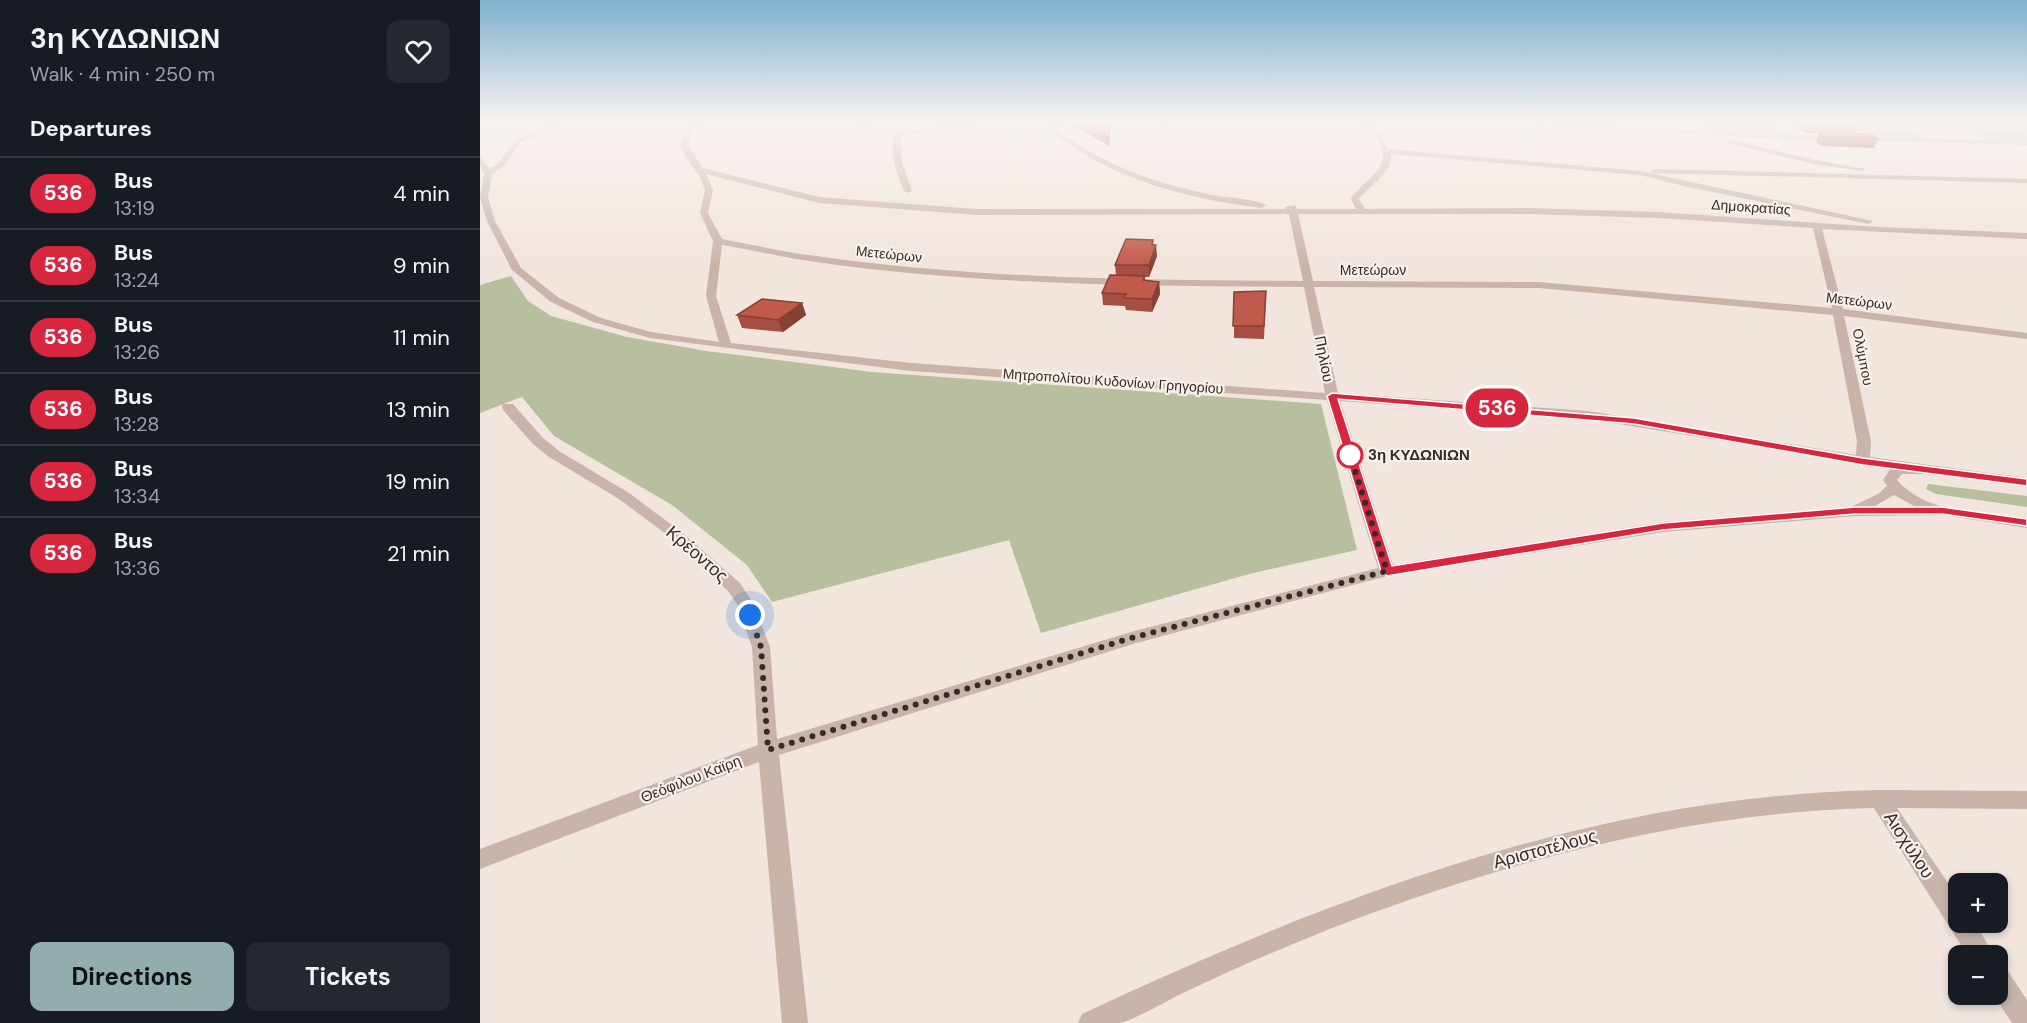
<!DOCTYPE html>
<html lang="en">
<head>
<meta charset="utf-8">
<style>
	:root { --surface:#171b24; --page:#242831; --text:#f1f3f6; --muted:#9ea1a6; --line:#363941; --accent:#93acad }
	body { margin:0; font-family:"DM Sans",sans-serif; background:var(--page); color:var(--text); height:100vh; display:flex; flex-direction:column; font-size:22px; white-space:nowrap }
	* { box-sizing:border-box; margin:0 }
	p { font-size:20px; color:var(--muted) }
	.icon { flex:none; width:33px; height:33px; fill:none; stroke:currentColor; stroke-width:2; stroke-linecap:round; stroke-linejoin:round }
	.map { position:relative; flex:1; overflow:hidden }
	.drawer { display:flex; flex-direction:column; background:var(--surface); width:480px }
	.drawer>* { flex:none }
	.badge { padding:0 12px; border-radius:20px; font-size:21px; line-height:39px }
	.controls { position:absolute; left:1468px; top:873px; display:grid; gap:12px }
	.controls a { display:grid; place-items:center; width:60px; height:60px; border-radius:12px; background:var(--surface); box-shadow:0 3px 9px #0003; font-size:30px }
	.you { position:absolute; width:30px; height:30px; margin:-15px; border:4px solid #fff; border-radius:50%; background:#1a73e8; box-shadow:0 0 0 9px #1a73e833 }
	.map>.badge { position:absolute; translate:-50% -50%; box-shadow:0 0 0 3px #fff }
	h2 { padding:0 30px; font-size:22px; line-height:54px }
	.round { display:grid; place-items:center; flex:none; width:63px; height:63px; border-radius:12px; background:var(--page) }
	.summary { display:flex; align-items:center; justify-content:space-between; height:102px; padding:0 30px }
	h1 { font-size:28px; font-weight:700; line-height:45px }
	.cta { display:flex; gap:12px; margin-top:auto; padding:12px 30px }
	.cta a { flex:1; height:69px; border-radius:12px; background:var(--accent); color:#111; font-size:24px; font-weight:700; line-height:69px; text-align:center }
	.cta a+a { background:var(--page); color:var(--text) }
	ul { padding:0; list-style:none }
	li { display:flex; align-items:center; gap:18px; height:72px; padding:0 30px; border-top:2px solid var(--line) }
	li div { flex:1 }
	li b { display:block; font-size:22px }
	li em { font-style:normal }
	li .badge { min-width:66px; font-weight:700; text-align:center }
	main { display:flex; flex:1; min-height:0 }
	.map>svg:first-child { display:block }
	.green { fill:#b8bf9e }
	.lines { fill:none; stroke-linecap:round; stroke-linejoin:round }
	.minor { fill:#c9b4a9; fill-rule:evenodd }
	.wall { fill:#a54e41 }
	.shaded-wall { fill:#864035 }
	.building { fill:#c05b4c; stroke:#864035; stroke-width:1.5 }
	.line { fill:#d7263d; stroke:#fff; stroke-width:1.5 }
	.walk { stroke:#362b29; stroke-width:6; stroke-dasharray:0 10.8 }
	.stop-dot { fill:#fff; stroke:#d7263d; stroke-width:3 }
	.labels { text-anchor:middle; stroke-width:4.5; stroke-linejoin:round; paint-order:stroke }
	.far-street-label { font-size:14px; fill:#362b29; stroke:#f9f0e9 }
	.street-label { font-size:15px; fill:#362b29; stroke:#f9f0e9 }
	.stop-label { font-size:15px; font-weight:bold; fill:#362b29; stroke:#f9f0e9; text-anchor:start }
	.near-street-label { font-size:18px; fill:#362b29; stroke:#f9f0e9 }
</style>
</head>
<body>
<main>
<section class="drawer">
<div class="summary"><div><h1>3η ΚΥΔΩΝΙΩΝ</h1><p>Walk · 4 min · 250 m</p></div><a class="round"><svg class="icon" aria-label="heart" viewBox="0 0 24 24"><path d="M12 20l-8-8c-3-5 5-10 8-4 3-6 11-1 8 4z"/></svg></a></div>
<h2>Departures</h2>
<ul>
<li><span class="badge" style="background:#d7263d;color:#fff">536</span><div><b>Bus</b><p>13:19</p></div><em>4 min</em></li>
<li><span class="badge" style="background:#d7263d;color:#fff">536</span><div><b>Bus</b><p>13:24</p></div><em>9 min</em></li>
<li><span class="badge" style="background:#d7263d;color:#fff">536</span><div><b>Bus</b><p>13:26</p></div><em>11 min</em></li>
<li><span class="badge" style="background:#d7263d;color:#fff">536</span><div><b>Bus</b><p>13:28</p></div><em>13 min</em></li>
<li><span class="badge" style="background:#d7263d;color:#fff">536</span><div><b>Bus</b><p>13:34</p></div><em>19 min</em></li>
<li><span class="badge" style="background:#d7263d;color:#fff">536</span><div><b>Bus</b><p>13:36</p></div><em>21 min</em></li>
</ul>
<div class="cta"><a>Directions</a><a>Tickets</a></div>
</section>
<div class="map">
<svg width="1547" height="1023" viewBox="0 0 1547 1023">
	<rect width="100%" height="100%" fill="#f1e5dd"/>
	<path class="green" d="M 1223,123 L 1291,123 L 1306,134 L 1231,132 Z
		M 1361,123 L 1547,123 L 1547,141 L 1506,139 L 1481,126 L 1423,125 L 1444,138 L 1383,136 Z
		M 31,276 L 48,301 L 71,316 L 147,337 L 226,351 L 392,372 L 841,404 L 877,550 L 773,573 L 561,633 L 529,540 L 292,602 L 267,565 L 192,505 L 74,436 L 42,397 L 0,413 L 0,285 Z
		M 1448,484 L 1547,496 L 1547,507 L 1456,494 L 1446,489 Z"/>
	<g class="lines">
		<path class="minor" d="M 77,123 L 86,123 L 41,142 L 24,166 L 12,174 L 8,197 L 15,221 L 41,268 L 79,298 L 121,318 L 171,332 L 239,342 L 226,296 L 233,241 L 220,213 L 225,190 L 220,177 L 205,156 L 200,144 L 208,130 L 216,123 L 223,123 L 213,132 L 208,144 L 222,168 L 339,197 L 497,209 L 806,209 L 805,207 L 815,205 L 817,209 L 876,209 L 871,199 L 873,195 C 889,176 917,164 895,136 C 891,131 885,128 881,123 L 888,123 L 901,135 L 908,149 L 1160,171 L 1393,221 L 1389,224 L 1208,187 L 1160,175 L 910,154 C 916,171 888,186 879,199 L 885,209 L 1048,208 L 1178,212 L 1399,227 L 1547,233 L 1547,239 L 1342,229 L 1363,309 L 1547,333 L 1547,339 L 1364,316 L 1391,441 L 1390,457 L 1547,478 L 1547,486 L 1460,474 L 1422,474 L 1417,480 C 1447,515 1504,513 1547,518 L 1547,528 L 1463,515 L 1375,516 L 1183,532 L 907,576 L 653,644 L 299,755 L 328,1023 L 302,1023 L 279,762 L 0,869 L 0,849 L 278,745 L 272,647 L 257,604 L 248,591 L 190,537 L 139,499 L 69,457 L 53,444 L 23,410 L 22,407 L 23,404 L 33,404 L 63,438 L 79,451 L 149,493 L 200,531 L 260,583 L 273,603 L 290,647 L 297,739 L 651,632 L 898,568 L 847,400 L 431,371 L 170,338 L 113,322 L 71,302 L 32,270 L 7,221 L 0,198 L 4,173 L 0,166 L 0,157 L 10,169 L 19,163 L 36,139 ZM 226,174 L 339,203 L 497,215 L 809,214 L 823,281 C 660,280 497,279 336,256 C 304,252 273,245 242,239 L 228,213 L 233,190 ZM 818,214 L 1048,214 L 1178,218 L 1333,228 L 1352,308 L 1059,282 L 833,281 ZM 242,245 C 274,250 305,258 336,262 C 498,285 661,286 824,287 L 845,393 L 431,363 L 251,343 L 236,296 ZM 834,287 L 1059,288 L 1353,315 L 1377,441 L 1376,455 L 1108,411 L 858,393 ZM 860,401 L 1108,419 L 1411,468 L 1403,480 L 1407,486 L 1398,494 L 1371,507 L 1183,522 L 913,565 ZM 1414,495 L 1434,506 L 1395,506 Z
			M 362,123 L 420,130 L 509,123 L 471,131 L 421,135 L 422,162 L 432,191 L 428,193 L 424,191 C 417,174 409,153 414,134 L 382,130 Z
			M 573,123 L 579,123 L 580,132 C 624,165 675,183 728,194 C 743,198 775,198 786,205 L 782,208 C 708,199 634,180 575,134 Z
			M 694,123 L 712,123 L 684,128 L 681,126 Z
			M 1048,123 L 1281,134 L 1547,141 L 1547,145 L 1281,138 L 1051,125 Z
			M 1250,139 L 1334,160 L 1386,169 L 1382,171 L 1334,164 L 1247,143 Z
			M 1175,169 L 1547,179 L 1547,183 L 1172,173 L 1171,171 Z
			M 1400,790 L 1547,791 L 1547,809 L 1417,808 L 1479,899 L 1479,922 L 1495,922 L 1514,956 L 1488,956 L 1394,808 C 1213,812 1036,859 868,922 C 813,943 758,967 705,992 C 688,1000 655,1020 639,1023 C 627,1023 611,1023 598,1023 L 602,1014 C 854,896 1118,795 1400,790 Z
			M 1518,967 L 1527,970 L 1547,1000 L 1547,1023 L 1532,1023 L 1513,994 L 1518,994 Z"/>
	</g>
	<path class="wall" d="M 588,123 L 629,123 L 630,146 Z
		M 1311,123 L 1370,123 L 1377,127 L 1374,134 L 1398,139 L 1394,148 L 1342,146 L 1336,142 L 1339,133 L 1324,133 Z
		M 674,245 L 677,256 L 669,277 L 665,277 L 665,280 L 679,282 L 680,294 L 672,312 L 646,310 L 645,306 L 623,305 L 622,293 L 636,275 L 635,265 Z
		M 786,291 L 784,339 L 754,338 L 754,292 Z
		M 322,303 L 326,315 L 303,332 L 262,328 L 257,315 Z"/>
	<path class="shaded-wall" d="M 673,240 L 674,250 L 676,245 L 677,256 L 669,277 L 669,265 L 672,245 Z
		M 679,282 L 680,294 L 672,312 L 672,299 Z
		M 322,303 L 326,315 L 303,332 L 298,320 Z"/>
	<path class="building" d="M 603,123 L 629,123 L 629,137 Z
		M 1322,123 L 1370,123 L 1377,127 L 1326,126 Z
		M 1339,133 L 1391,134 L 1398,139 L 1345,137 Z
		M 646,239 L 673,240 L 672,245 L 676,245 L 669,265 L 635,265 Z
		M 630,275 L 665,276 L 663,280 L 679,282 L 672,299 L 644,298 L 646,294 L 622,293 Z
		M 786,291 L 784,326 L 753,326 L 754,292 Z
		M 282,299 L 322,303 L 298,320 L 257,315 Z"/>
	<linearGradient id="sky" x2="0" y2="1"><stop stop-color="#7db1cf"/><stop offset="0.46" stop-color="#f9f3f0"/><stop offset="1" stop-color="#f9f3f0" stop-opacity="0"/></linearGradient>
	<rect width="1547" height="266" fill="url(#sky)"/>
	<path class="line" d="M 852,393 L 1154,418 L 1383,458 L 1547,479 L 1547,486 L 1383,465 L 1154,424 L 858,399 L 912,566 L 1183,523 L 1375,507 L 1462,507 L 1547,519 L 1547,526 L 1462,514 L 1375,514 L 1183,530 L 907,576 L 901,571 L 847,396 Z"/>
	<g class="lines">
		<path class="walk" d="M 270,615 L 281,647 L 288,750 L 651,638 L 907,571 L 870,455"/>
	</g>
	<circle class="stop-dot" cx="870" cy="455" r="12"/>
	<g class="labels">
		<g class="far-street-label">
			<text transform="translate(1271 207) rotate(4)" y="5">Δημοκρατίας</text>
			<text transform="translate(409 254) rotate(6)" y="5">Μετεώρων</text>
			<text x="893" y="275">Μετεώρων</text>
			<text transform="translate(1379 301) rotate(7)" y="5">Μετεώρων</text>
			<text transform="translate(1383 357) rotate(79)" y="5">Ολύμπου</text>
			<text transform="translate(633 381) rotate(4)" y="5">Μητροπολίτου Κυδονίων Γρηγορίου</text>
		</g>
		<g class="street-label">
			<text transform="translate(844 359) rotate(79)" y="5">Πηλίου</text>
			<text transform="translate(211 779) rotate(-21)" y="5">Θεόφιλου Καϊρη</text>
		</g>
		<g class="stop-label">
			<text x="888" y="460">3η ΚΥΔΩΝΙΩΝ</text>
		</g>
		<g class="near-street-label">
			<text transform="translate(217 554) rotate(41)" y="6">Κρέοντος</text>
			<text transform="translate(1429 845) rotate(57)" y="6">Αισχύλου</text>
			<text transform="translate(1065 849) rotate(-15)" y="6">Αριστοτέλους</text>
		</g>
	</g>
</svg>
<div class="controls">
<a>+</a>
<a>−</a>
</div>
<div class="you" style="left:270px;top:615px"></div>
<b class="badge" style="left:1017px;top:408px;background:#d7263d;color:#fff">536</b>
</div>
</main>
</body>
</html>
